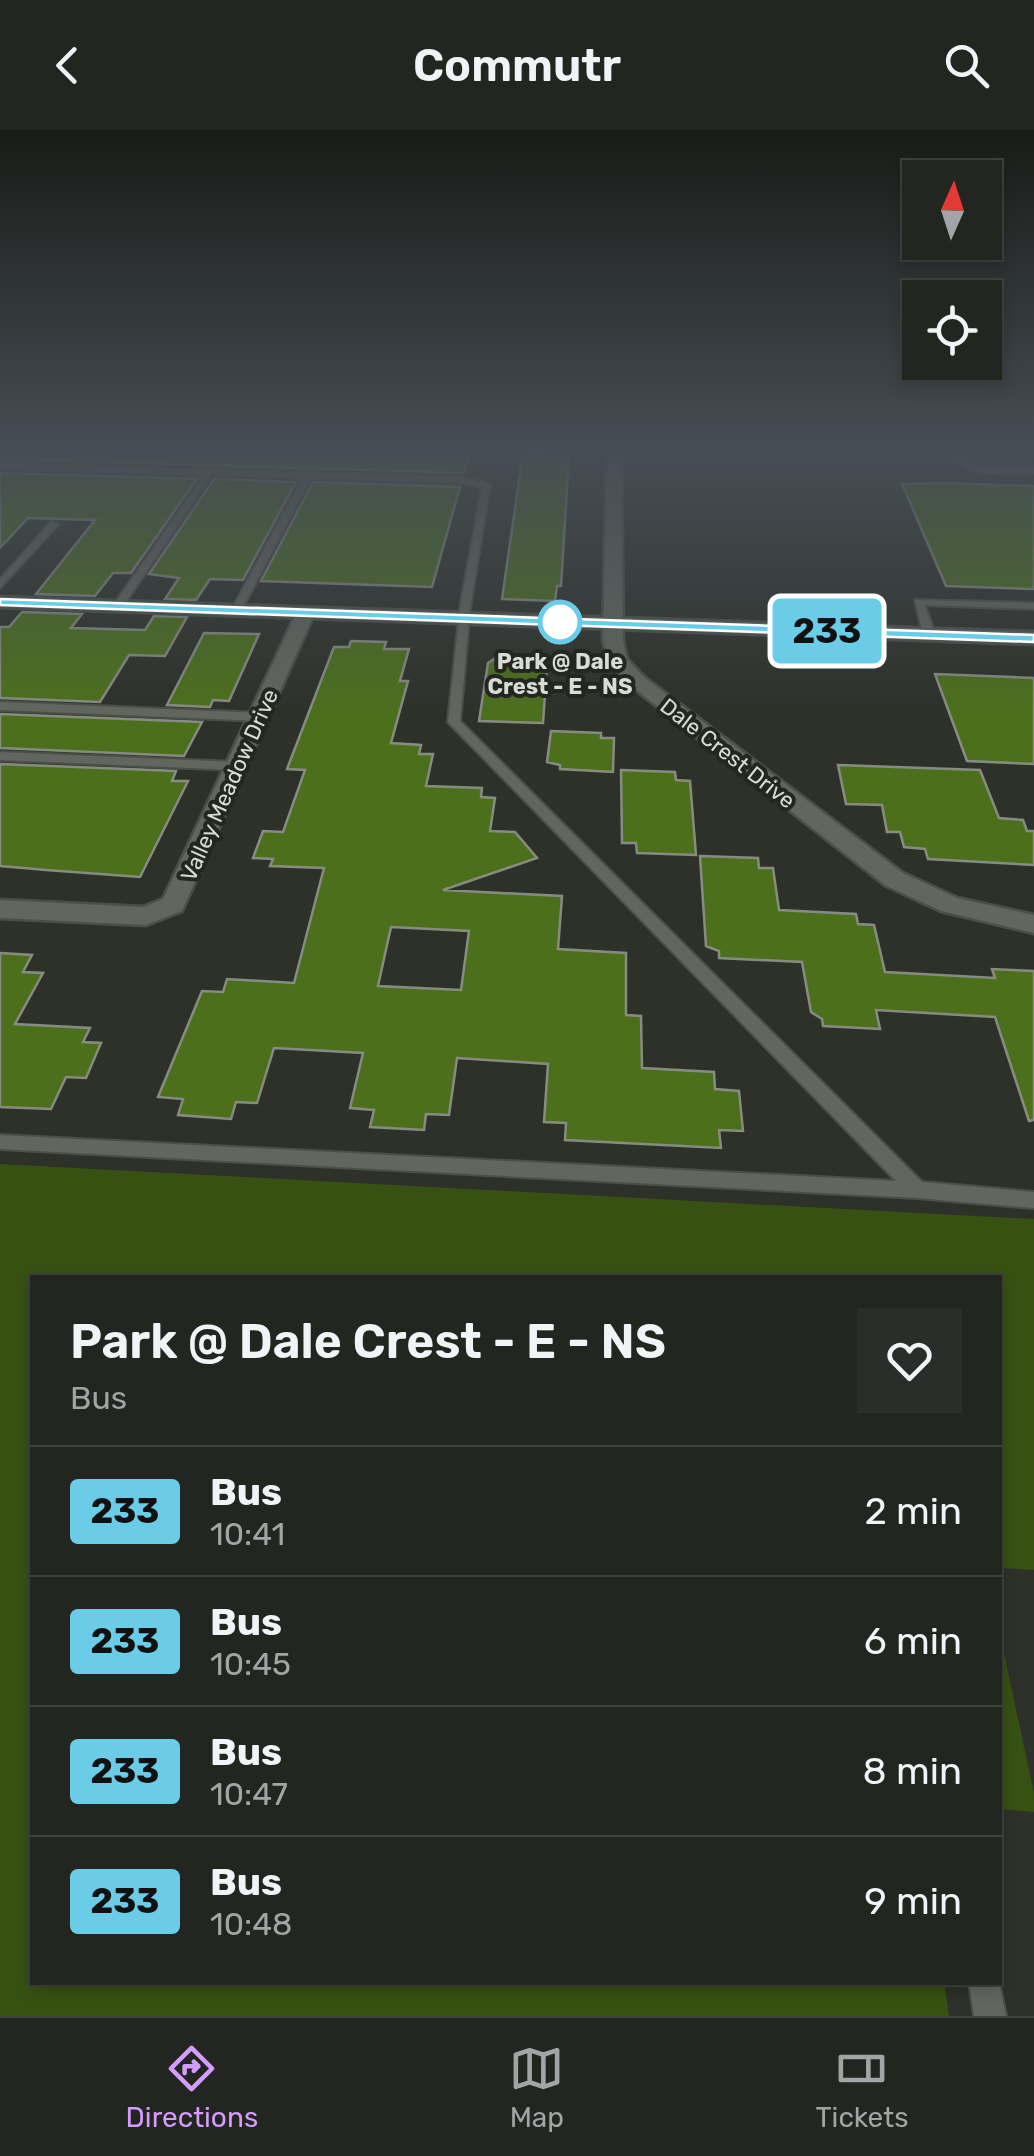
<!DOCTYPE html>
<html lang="en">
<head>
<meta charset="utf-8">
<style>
	:root { --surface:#222520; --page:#2a2d29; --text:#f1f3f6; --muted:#a2a5a5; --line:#3f423e; --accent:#d49cfc }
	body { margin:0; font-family:Rubik,sans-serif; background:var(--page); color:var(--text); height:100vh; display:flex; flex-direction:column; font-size:38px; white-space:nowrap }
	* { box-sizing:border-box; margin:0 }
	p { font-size:32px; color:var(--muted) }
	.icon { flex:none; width:55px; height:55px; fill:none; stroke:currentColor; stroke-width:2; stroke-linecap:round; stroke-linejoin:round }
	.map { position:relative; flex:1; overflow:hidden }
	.drawer { position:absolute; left:30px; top:1145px; width:972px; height:710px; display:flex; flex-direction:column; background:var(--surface); border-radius:0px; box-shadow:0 5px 15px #0003,0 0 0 2px var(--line) }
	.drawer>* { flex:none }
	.badge { padding:0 20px; border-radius:8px; font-size:35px; line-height:65px }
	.needle { width:65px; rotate:3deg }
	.fabs { position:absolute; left:902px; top:30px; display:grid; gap:20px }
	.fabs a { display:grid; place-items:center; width:100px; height:100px; border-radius:0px; background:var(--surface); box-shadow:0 5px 15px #0003,0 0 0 2px var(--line); font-size:50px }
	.map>.badge { position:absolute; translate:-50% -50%; box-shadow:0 0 0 5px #fff }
	.round { display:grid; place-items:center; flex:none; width:105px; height:105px; border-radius:0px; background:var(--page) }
	.overview { display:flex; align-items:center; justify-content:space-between; height:170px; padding:0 40px }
	h1 { font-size:48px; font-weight:600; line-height:75px }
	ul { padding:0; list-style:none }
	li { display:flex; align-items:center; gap:30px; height:130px; padding:0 40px; border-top:2px solid var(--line) }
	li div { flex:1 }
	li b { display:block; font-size:38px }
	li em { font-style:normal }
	li .badge { min-width:110px; font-weight:700; text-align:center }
	header { display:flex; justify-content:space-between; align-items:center; height:130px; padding:0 40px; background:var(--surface); font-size:45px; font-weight:600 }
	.tab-bar { display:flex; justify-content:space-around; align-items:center; height:140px; border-top:2px solid var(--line); background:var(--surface); font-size:28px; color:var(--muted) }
	.tab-bar a { display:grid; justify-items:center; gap:5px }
	.tab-bar .on { color:var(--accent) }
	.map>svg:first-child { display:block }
	.green { fill:#375113 }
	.building { fill:#4c6f1c; stroke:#878c83; stroke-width:2.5; fill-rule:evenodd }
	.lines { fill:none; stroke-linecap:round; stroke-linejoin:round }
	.service-casing { stroke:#4c4f49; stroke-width:4 }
	.minor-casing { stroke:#4c4f49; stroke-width:5 }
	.tertiary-casing { stroke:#4c4f49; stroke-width:5 }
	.path { stroke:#767973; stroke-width:4; stroke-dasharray:2.5 4; stroke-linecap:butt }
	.service { fill:#62665e; fill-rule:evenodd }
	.minor { fill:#62665e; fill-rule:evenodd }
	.tertiary { fill:#62665e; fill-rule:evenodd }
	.line { fill:#6bcce7; stroke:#fff; stroke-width:2.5 }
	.stop-dot { fill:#fff; stroke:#6bcce7; stroke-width:5 }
	.labels { text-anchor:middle; stroke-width:8; stroke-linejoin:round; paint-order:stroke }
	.far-stop-label { font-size:22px; font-weight:bold; fill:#d8dbd6; stroke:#232720 }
	.far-street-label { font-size:22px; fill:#d8dbd6; stroke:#232720 }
</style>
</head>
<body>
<header><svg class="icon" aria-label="back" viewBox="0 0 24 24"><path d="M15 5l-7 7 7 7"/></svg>Commutr<svg class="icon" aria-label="search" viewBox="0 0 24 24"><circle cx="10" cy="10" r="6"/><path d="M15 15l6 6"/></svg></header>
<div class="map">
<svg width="1034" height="1886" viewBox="0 0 1034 1886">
	<rect width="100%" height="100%" fill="#2d312a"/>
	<path class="green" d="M 0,1034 L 1034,1089 L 1034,1440 L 1000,1438 L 1000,1148 L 32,1148 L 32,1852 L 944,1852 L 949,1886 L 0,1886 Z
		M 1000,1505 L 1034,1663 L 1034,1682 L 1000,1679 Z"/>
	<path class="building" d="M 0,319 L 383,319 L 470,321 L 464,343 L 0,329 Z
		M 523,322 L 569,327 L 561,456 L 557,456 L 555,471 L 502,469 Z
		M 0,343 L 197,349 L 131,443 L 113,443 L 95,466 L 36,464 L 95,390 L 28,388 L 0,418 Z
		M 214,349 L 296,352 L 243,450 L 210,449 L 196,470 L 165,469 L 179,448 L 149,444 Z
		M 313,352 L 460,357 L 432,457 L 261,451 Z
		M 944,353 L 1034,356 L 1034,459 L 946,456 L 902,354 Z
		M 22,482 L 82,484 L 71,498 L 145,500 L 154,486 L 187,487 L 165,526 L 129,525 L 100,572 L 0,568 L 0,497 L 9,497 Z
		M 204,503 L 259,504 L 229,571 L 213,570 L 210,577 L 167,575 Z
		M 351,511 L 386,512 L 384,519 L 409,519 L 400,551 L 408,551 L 391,613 L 421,615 L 419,624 L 433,624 L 426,656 L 482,658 L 481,667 L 495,668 L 490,701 L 515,702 L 537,728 L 443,760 L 562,766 L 558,819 L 626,823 L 626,885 L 641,886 L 642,938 L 714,942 L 715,959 L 739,961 L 743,1001 L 719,1000 L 721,1018 L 565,1010 L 566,993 L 544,992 L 548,934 L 457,928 L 449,985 L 426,984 L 424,1000 L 370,997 L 374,980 L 350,978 L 363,923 L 274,918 L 257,973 L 236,972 L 231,989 L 178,985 L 183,969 L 158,967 L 202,861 L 223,862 L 227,849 L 294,853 L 324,738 L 270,736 L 273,729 L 253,728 L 263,701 L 283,702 L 305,640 L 287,639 L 334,517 L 349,517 ZM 391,797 L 469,801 L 461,860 L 378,856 Z
		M 497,527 L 541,529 L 540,535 L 547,535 L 543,593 L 479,591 L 488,533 Z
		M 935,544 L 1034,548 L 1034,634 L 967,631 Z
		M 0,584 L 202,592 L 184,626 L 0,618 Z
		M 551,601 L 601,603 L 601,608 L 614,608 L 613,642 L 560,639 L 560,635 L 547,632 Z
		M 0,634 L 176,641 L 172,651 L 188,651 L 140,747 L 46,740 L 0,736 Z
		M 838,635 L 980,640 L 999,688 L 1023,690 L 1027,701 L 1034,701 L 1034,735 L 928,729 L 925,719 L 904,717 L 900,702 L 887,702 L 882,675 L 846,674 Z
		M 621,640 L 675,642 L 676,650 L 690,651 L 696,725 L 637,723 L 636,713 L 622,713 Z
		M 700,726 L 758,728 L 759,738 L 773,738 L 779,780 L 856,784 L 858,794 L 874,795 L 885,842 L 995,848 L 992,839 L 1034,841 L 1034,990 L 1029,991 L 995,887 L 876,880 L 880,899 L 823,896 L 822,889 L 811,882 L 802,832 L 719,828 L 719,821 L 706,816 Z
		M 0,823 L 32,825 L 23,842 L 43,843 L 15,894 L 90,898 L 83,912 L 101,913 L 86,948 L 66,947 L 51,979 L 0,977 Z"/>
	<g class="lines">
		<g class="service-casing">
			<path id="service" d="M 947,319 L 953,319 C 974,344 1005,338 1034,337 L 1034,343 C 1004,343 961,350 947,319 Z
				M 0,333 L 465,347 L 490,355 L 470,478 L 460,591 L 922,1052 L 1034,1062 L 1034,1078 L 917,1068 L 0,1019 L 0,1005 L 896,1051 L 448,592 L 460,478 L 482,358 L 464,353 L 311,348 L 241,481 L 236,484 L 231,481 L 302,348 L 212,345 L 121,479 L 117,480 L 112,477 L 204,345 L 0,339 Z
				M 51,392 L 59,394 L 0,458 L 0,449 Z
				M 915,470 L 1034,473 L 1034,479 L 925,475 L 935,505 L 929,508 L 923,505 Z
				M 0,572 L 259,583 L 265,587 L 259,591 L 0,580 Z
				M 0,622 L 237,632 L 244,636 L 237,640 L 0,630 Z
				M 969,1852 L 999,1852 L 1006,1886 L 974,1886 Z"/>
		</g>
		<g class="minor-casing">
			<path id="minor" d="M 607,319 L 621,319 L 623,511 L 627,529 L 644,547 L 903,743 L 957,768 L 1034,785 L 1034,803 L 941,781 L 885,755 L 630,555 L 608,530 L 603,511 Z
				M 899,319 L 1034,319 L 1034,326 L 906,323 Z
				M 305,478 L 314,484 L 182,781 L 146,795 L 0,788 L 0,770 L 143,777 L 163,769 L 296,484 Z"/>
		</g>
		<g class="tertiary-casing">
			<path id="tertiary" d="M 0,467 L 1034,502 L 1034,514 L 0,477 Z"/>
		</g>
		<path class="path" d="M 634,320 L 891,327"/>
		<use href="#service" class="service"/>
		<use href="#minor" class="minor"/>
		<use href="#tertiary" class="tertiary"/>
	</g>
	<linearGradient id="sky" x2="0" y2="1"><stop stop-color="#191b17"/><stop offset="0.55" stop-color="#464e55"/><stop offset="1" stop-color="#464e55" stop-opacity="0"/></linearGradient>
	<rect width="1034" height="583" fill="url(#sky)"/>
	<path class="line" d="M 0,469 L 1034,505 L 1034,512 L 0,475 Z"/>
	<circle class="stop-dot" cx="560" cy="492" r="20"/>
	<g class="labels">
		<g class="far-stop-label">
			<text x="560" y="539">Park @ Dale<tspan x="560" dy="25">Crest - E - NS</tspan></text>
		</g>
		<g class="far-street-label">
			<text transform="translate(728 623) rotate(38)" y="8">Dale Crest Drive</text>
			<text transform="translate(229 655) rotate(-66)" y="8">Valley Meadow Drive</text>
		</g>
	</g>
</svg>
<div class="fabs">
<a><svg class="needle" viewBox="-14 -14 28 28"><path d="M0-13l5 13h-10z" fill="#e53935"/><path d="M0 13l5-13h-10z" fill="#a2a5a5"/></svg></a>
<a><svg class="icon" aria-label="locate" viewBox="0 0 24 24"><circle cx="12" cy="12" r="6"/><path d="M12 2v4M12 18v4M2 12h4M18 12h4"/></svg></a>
</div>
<b class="badge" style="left:827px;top:501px;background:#6bcce7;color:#111">233</b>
<section class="drawer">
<div class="overview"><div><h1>Park @ Dale Crest - E - NS</h1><p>Bus</p></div><a class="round"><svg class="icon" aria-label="heart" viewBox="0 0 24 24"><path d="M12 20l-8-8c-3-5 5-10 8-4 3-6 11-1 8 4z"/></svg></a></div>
<ul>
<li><span class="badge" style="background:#6bcce7;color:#111">233</span><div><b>Bus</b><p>10:41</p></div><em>2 min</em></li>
<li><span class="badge" style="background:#6bcce7;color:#111">233</span><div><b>Bus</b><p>10:45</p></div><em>6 min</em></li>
<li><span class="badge" style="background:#6bcce7;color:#111">233</span><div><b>Bus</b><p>10:47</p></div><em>8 min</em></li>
<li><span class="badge" style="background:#6bcce7;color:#111">233</span><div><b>Bus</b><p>10:48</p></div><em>9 min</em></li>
</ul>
</section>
</div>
<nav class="tab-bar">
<a class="on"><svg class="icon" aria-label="directions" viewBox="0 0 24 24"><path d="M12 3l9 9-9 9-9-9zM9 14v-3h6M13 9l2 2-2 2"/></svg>Directions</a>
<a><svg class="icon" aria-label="map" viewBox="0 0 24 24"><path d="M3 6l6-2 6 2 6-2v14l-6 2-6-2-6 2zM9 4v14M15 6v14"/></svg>Map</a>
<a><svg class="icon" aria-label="tickets" viewBox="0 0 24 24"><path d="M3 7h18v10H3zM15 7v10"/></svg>Tickets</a>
</nav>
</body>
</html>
